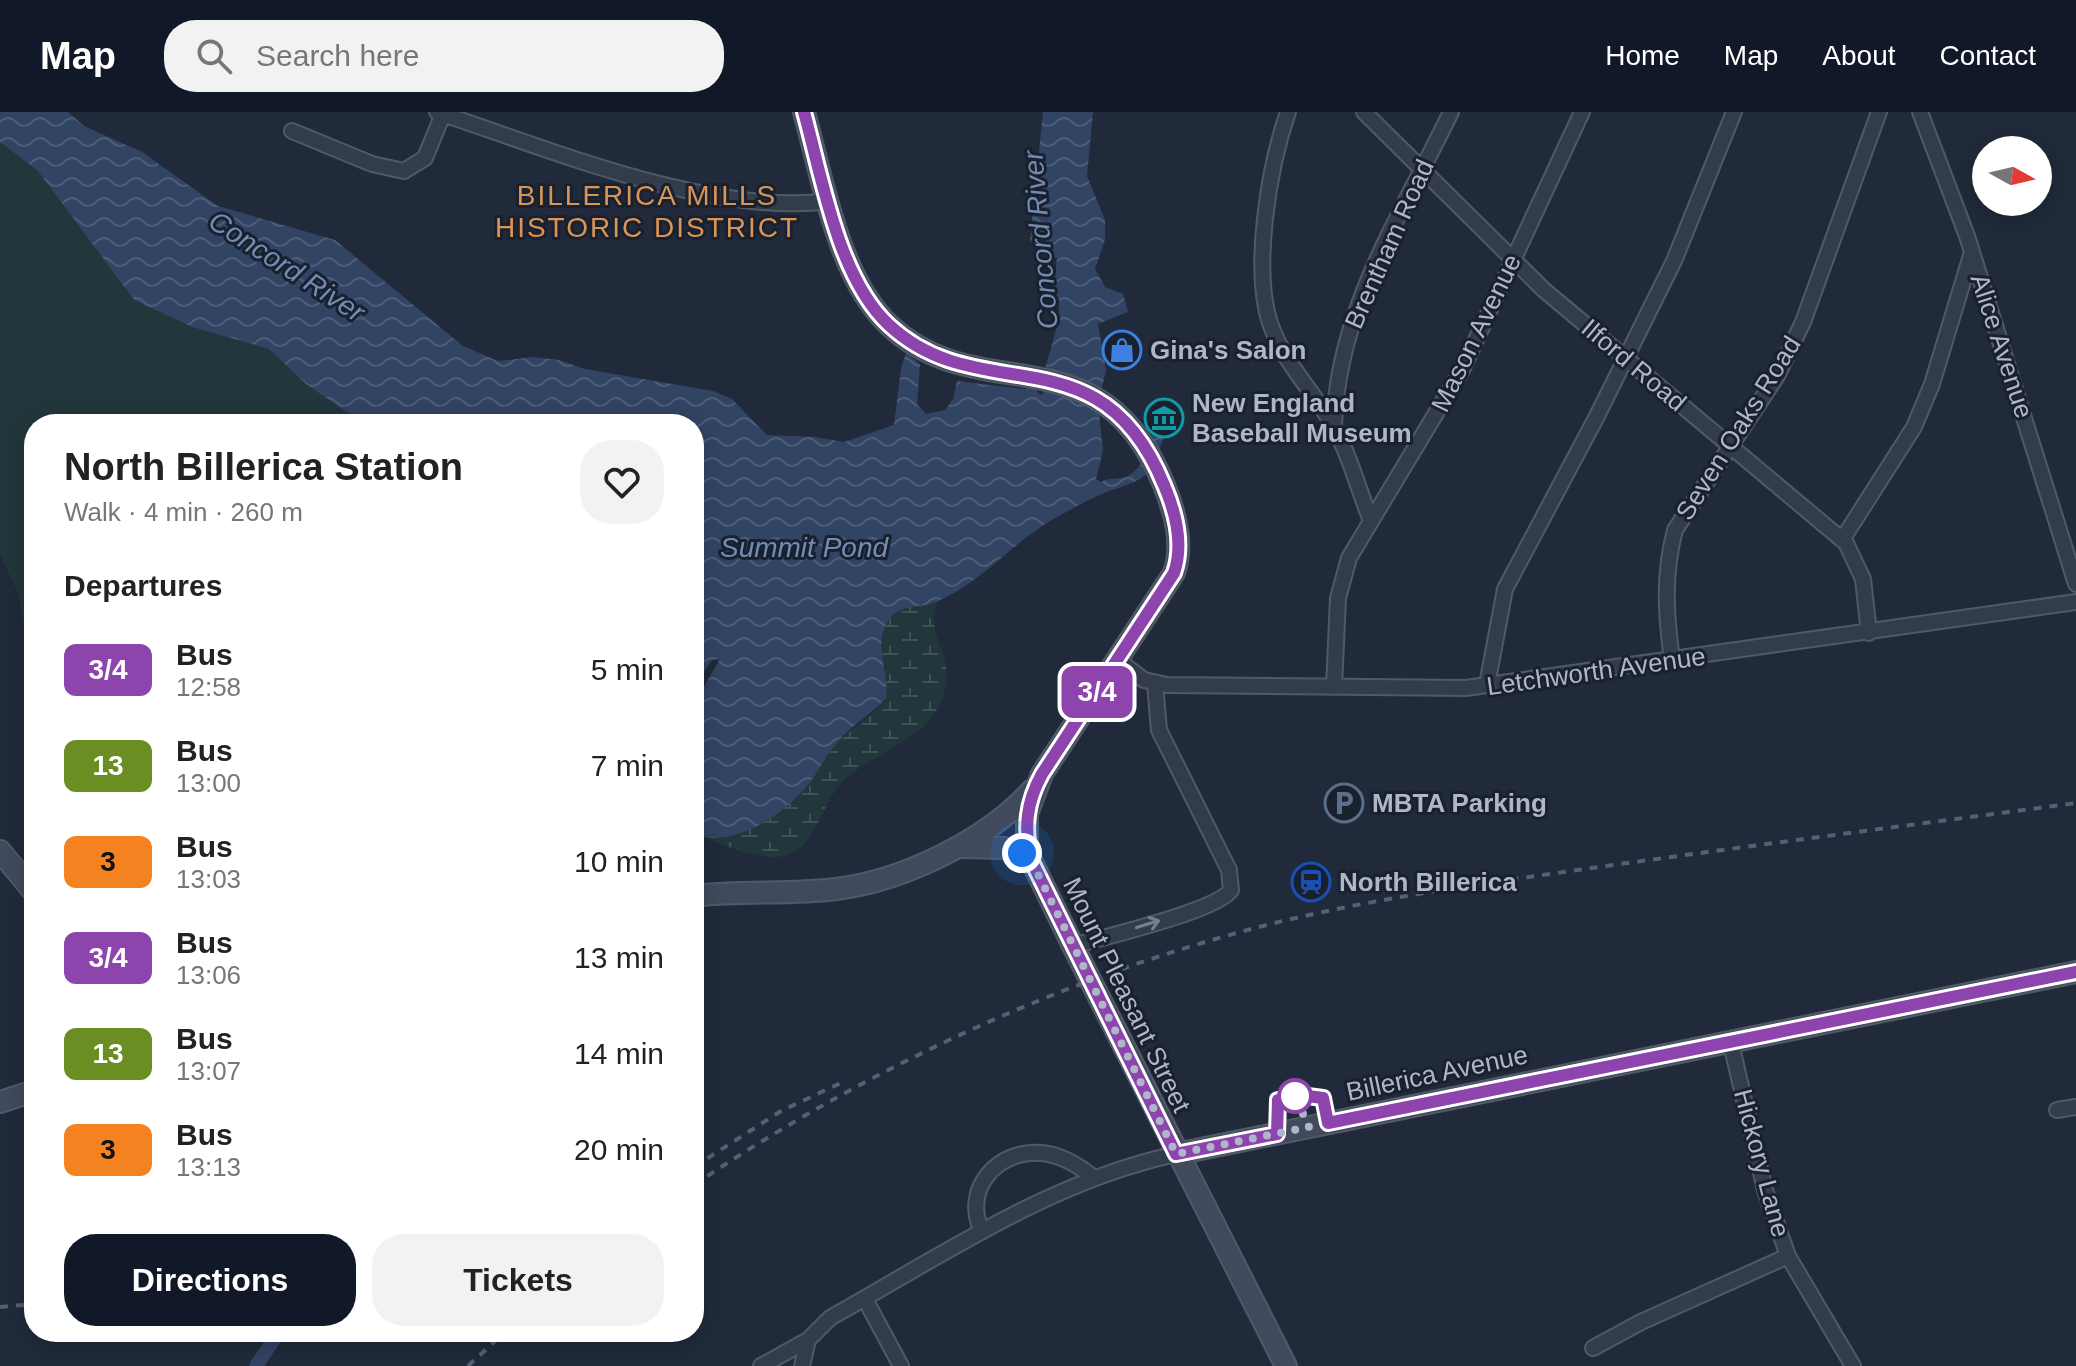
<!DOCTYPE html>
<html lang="en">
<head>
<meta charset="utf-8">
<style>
	:root { --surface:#fff; --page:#f2f2f2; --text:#222; --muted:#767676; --accent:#111827 }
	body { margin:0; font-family:Helvetica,sans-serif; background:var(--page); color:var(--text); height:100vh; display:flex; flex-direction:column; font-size:30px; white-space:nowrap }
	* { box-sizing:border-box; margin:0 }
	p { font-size:26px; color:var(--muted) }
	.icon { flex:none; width:44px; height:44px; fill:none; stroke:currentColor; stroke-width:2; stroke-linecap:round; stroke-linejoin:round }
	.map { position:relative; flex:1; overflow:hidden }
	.side { position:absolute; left:24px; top:302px; width:680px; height:928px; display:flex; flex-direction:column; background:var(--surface); border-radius:32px; box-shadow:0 4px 20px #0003 }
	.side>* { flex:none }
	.badge { padding:0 16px; border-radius:12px; font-size:28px; line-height:52px }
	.needle { width:52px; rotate:98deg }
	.tools { position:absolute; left:1972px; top:24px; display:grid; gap:16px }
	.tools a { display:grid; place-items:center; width:80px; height:80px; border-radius:50%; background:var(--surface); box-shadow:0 4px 20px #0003; font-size:40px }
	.you { position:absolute; width:40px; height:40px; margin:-20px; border:6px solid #fff; border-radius:50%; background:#1a73e8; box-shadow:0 0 0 12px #1a73e833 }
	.map>.badge { position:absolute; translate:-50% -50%; box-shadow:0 0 0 4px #fff }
	h2 { padding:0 40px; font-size:30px; line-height:72px }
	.round { display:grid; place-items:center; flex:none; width:84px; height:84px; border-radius:32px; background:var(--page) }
	.summary { display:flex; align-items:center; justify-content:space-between; height:136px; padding:0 40px }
	h1 { font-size:38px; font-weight:700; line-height:60px }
	.cta { display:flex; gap:16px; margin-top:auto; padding:16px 40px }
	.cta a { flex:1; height:92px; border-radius:32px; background:var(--accent); color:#fff; font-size:32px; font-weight:700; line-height:92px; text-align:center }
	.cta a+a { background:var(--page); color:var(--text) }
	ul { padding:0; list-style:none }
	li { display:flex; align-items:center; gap:24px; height:96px; padding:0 40px }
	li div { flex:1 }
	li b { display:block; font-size:30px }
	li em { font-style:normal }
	li .badge { min-width:88px; font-weight:700; text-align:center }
	header { display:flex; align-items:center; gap:48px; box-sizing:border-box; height:112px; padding:0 40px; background:var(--accent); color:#fff }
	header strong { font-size:38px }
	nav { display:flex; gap:44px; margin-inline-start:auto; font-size:28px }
	.search { width:560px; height:72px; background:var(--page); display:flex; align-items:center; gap:20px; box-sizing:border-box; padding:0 28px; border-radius:32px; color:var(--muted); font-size:30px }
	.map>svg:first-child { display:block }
	.green { fill:#22373b }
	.wetland { fill:url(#wetland-marsh) }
	.water { fill:url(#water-waves) }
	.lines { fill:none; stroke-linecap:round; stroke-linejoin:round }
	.canal { stroke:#324463; stroke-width:14 }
	.street-casing { stroke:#515968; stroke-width:18 }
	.secondary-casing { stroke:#515968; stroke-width:24 }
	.street { stroke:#333c4a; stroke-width:14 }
	.secondary { stroke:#414a5d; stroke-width:20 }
	.rail { stroke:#556072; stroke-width:4; stroke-dasharray:8 8; stroke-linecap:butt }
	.oneway { stroke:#777f8f }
	.line-casing { stroke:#fff; stroke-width:18 }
	.line { stroke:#8e44ad; stroke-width:12 }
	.walk { stroke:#aeb6c7; stroke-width:8; stroke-dasharray:0 14.4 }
	.stop-dot { fill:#fff; stroke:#8e44ad; stroke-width:4 }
	.labels { text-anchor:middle; stroke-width:6; stroke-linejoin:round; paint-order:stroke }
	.street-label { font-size:26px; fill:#aeb6c7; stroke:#19212f }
	.poi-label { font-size:26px; font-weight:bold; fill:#aeb6c7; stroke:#19212f; text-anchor:start }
	.neighbourhood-label { font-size:28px; letter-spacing:2px; fill:#da9556; stroke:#19212f }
	.water-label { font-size:28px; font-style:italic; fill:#748cb1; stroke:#19212f }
</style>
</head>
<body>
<header>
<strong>Map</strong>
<div class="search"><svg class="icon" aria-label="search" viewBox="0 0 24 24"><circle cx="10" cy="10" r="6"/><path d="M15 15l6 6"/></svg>Search here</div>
<nav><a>Home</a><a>Map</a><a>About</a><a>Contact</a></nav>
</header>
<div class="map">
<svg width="2076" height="1254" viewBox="0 0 2076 1254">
	<defs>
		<pattern id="wetland-marsh" width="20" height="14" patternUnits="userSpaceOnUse" patternTransform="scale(2)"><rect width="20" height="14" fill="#22373b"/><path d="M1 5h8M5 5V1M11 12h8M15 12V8" fill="none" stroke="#405256"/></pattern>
		<pattern id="water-waves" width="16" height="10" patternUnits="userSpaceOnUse" patternTransform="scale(2)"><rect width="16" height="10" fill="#324463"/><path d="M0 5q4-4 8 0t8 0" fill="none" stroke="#4d5d78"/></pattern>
	</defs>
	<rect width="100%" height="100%" fill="#202a3a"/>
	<path class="green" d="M 0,30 L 38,59 L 134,188 L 192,215 L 269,237 L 306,272 L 364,312 L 34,312 L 34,543 L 27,535 L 18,481 L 0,442 Z"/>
	<path class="wetland" d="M 937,490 C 924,532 960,540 941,589 C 926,628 872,641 843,669 C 823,688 817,732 790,742 C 766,752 731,735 707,727 L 739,723 L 789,691 L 807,674 L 836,631 L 876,598 L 885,556 L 880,545 L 882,523 L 888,507 L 904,495 Z"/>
	<path class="water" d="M 0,0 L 68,0 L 84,14 L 142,40 L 218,94 L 335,128 L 463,234 L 498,249 L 534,245 L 559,248 L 585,257 L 713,279 L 732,287 L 767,323 L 815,325 L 844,330 L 894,313 L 901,256 L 906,241 L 920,252 L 917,292 L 926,302 L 945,298 L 953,287 L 957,269 L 1025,277 L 1033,274 L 1040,283 L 1044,281 L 1040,275 L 1059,207 L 1059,186 L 1053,185 L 1057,146 L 1045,144 L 1043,130 L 1030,129 L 1043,0 L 1093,0 L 1087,64 L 1105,108 L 1105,128 L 1095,157 L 1105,175 L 1123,182 L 1128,200 L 1098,212 L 1106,259 L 1098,291 L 1103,338 L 1096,367 L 1101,370 C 1109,365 1115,368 1125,365 C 1143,359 1156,328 1153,311 L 1157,309 L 1165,322 C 1160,333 1156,352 1148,361 C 1136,372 1119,375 1104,381 C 1085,389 1068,399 1050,409 C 1010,433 980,472 936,490 C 919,497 899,491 888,509 C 872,535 890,559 886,586 C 871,603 850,614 836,632 C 825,645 818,660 808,673 C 782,704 734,736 694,723 L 694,592 L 720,547 L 712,548 L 694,573 L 694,312 L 364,312 L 306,272 L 269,237 L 192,215 L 134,188 L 38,59 L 0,30 Z"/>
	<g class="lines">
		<path class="canal" d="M 256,1254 L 279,1220"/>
		<g class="street-casing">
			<path id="street" d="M 437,0 C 549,37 712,105 829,89
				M 1288,0 C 1269,55 1252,156 1270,211 C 1283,250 1314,280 1334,315 C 1350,343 1358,377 1370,406
				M 1364,0 L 1544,178 L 1846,431 L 1863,467 L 1869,521
				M 1920,0 L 1967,124 L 2076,472
				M 292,19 L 372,52 L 404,59 L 425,46 L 443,2
				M 1334,315 C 1337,198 1402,102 1451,0
				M 1842,428 L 1914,315 L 1932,272 L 1972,140
				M 1672,548 C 1666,503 1663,463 1675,418 L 1777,264 L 1803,210 L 1879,0
				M 1119,549 L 1144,568 L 1167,573 L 1466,576 L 2076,490
				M 1487,573 L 1505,477 L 1596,306 L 1674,149 L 1734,0
				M 1334,575 L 1338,486 L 1349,446 L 1462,258 L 1582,0
				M 1073,834 C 1103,825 1217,799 1231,778 L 1229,758 L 1159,618 L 1155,572
				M 1730,927 L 1765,1078 L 1788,1144 L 1853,1254
				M 2057,998 L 2076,995
				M 981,1117 C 963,1076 998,1037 1042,1041 C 1062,1043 1078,1053 1093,1065
				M 865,1187 L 901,1254
				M 1593,1236 L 1641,1210 L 1788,1144
				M 761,1254 L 808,1228 L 830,1206 C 943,1143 1048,1070 1176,1042
				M 802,1254 L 808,1228"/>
		</g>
		<g class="secondary-casing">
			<path id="secondary" d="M 804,0 C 822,65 838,165 889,213 C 980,299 1100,215 1164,373 C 1175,401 1184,432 1174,461 L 1042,662 L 1027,702 L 1027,730 L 1031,748 L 1073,834 L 1286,1254
				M 962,735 L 1004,736 L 1031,748
				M 0,739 L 34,780
				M 694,784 C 741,778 789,783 836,777 C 902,769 986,729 1031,679
				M 0,990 L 34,979
				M 1176,1042 L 2076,860"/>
		</g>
		<use href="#street" class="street"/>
		<use href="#secondary" class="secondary"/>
		<path class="rail" d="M 694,1055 L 781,999 L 845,969
			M 694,1073 C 865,958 1055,869 1255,816 C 1370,786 1488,771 1606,754 C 1763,732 1919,712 2076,691
			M 0,1195 L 34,1192
			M 468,1254 L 505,1220"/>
	</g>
	<defs><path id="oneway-shaft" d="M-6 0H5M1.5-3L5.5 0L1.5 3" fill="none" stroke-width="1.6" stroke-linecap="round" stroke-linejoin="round" transform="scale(2)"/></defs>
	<use class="oneway" href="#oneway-shaft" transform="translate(1148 812) rotate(-17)"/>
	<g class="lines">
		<g class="line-casing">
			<path id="line" d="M 804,0 C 822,65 838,166 889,213 C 981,299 1100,216 1164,373 C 1176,401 1184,432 1174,461 L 1042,662 C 1026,691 1024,716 1031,748 L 1176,1042 L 1277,1022 L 1278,988 L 1300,983 L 1323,986 L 1328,1011 L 2076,860"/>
		</g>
		<use href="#line" class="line"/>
		<path class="walk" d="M 1022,741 L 1031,748 L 1176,1042 L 1309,1015 L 1295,984"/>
	</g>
	<defs>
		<g id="shop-ring" transform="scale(2)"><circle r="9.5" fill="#19212f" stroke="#3f7fe0" stroke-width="1.5"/><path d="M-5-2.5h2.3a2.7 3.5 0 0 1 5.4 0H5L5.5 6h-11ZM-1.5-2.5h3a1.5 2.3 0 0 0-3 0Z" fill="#3f7fe0"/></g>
		<g id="museum-ring" transform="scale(2)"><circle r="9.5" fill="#19212f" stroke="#0f9aa8" stroke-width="1.5"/><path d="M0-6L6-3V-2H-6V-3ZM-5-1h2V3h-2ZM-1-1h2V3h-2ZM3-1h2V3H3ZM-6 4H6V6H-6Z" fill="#0f9aa8"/></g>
		<g id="parking-ring" transform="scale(2)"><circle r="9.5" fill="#19212f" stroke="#5c6f8a" stroke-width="1.5"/><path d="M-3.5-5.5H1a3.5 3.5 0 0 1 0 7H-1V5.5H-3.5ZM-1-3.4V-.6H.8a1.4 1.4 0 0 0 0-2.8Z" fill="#5c6f8a"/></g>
		<g id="station-ring" transform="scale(2)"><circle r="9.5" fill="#19212f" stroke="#1a4fb4" stroke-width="1.5"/><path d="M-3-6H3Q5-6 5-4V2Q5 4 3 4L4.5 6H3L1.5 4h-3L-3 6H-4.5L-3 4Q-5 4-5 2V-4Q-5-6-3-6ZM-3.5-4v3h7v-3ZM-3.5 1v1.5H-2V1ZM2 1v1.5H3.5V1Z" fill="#1a4fb4"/></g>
	</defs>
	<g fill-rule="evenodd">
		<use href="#shop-ring" x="1122" y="238"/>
		<use href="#museum-ring" x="1164" y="306"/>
		<use href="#parking-ring" x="1344" y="691"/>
		<use href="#station-ring" x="1311" y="770"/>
	</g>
	<circle class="stop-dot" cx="1295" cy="984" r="16"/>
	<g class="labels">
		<g class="street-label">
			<text transform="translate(1389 132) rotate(-66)" y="9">Brentham Road</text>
			<text transform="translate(1476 221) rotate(-64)" y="9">Mason Avenue</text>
			<text transform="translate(2002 234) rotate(72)" y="9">Alice Avenue</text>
			<text transform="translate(1634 253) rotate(40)" y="9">Ilford Road</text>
			<text transform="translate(1738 316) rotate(-58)" y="9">Seven Oaks Road</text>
			<text transform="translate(1596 559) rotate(-8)" y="9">Letchworth Avenue</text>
			<text transform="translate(1127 883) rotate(64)" y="9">Mount Pleasant Street</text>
			<text transform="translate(1437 961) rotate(-12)" y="9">Billerica Avenue</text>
			<text transform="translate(1762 1051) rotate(75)" y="9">Hickory Lane</text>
		</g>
		<g class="poi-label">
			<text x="1150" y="247">Gina's Salon</text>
			<text x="1192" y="300">New England<tspan x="1192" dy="30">Baseball Museum</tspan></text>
			<text x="1372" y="700">MBTA Parking</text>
			<text x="1339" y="779">North Billerica</text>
		</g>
		<g class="neighbourhood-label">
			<text x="647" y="93">BILLERICA MILLS<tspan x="647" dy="32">HISTORIC DISTRICT</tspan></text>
		</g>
		<g class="water-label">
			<text transform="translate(1040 128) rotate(-95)" y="10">Concord River</text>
			<text transform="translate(287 154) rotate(33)" y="10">Concord River</text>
			<text x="804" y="445">Summit Pond</text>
		</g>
	</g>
</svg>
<div class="tools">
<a><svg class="needle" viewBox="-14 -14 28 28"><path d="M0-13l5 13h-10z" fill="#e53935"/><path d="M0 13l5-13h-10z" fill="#767676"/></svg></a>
</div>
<div class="you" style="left:1022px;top:741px"></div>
<b class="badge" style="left:1097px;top:580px;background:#8e44ad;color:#fff">3/4</b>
<section class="side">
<div class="summary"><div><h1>North Billerica Station</h1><p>Walk · 4 min · 260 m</p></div><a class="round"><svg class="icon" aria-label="heart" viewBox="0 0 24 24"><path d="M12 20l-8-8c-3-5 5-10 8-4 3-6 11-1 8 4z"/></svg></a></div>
<h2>Departures</h2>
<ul>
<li><span class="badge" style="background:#8e44ad;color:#fff">3/4</span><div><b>Bus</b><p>12:58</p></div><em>5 min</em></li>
<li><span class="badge" style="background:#6b8e23;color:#fff">13</span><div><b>Bus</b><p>13:00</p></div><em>7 min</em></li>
<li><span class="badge" style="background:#f58220;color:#111">3</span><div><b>Bus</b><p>13:03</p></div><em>10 min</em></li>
<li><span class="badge" style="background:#8e44ad;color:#fff">3/4</span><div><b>Bus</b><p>13:06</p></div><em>13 min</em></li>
<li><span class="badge" style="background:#6b8e23;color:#fff">13</span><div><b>Bus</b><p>13:07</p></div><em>14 min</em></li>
<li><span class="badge" style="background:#f58220;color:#111">3</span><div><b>Bus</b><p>13:13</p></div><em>20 min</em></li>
</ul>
<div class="cta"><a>Directions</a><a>Tickets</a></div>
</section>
</div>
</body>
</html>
